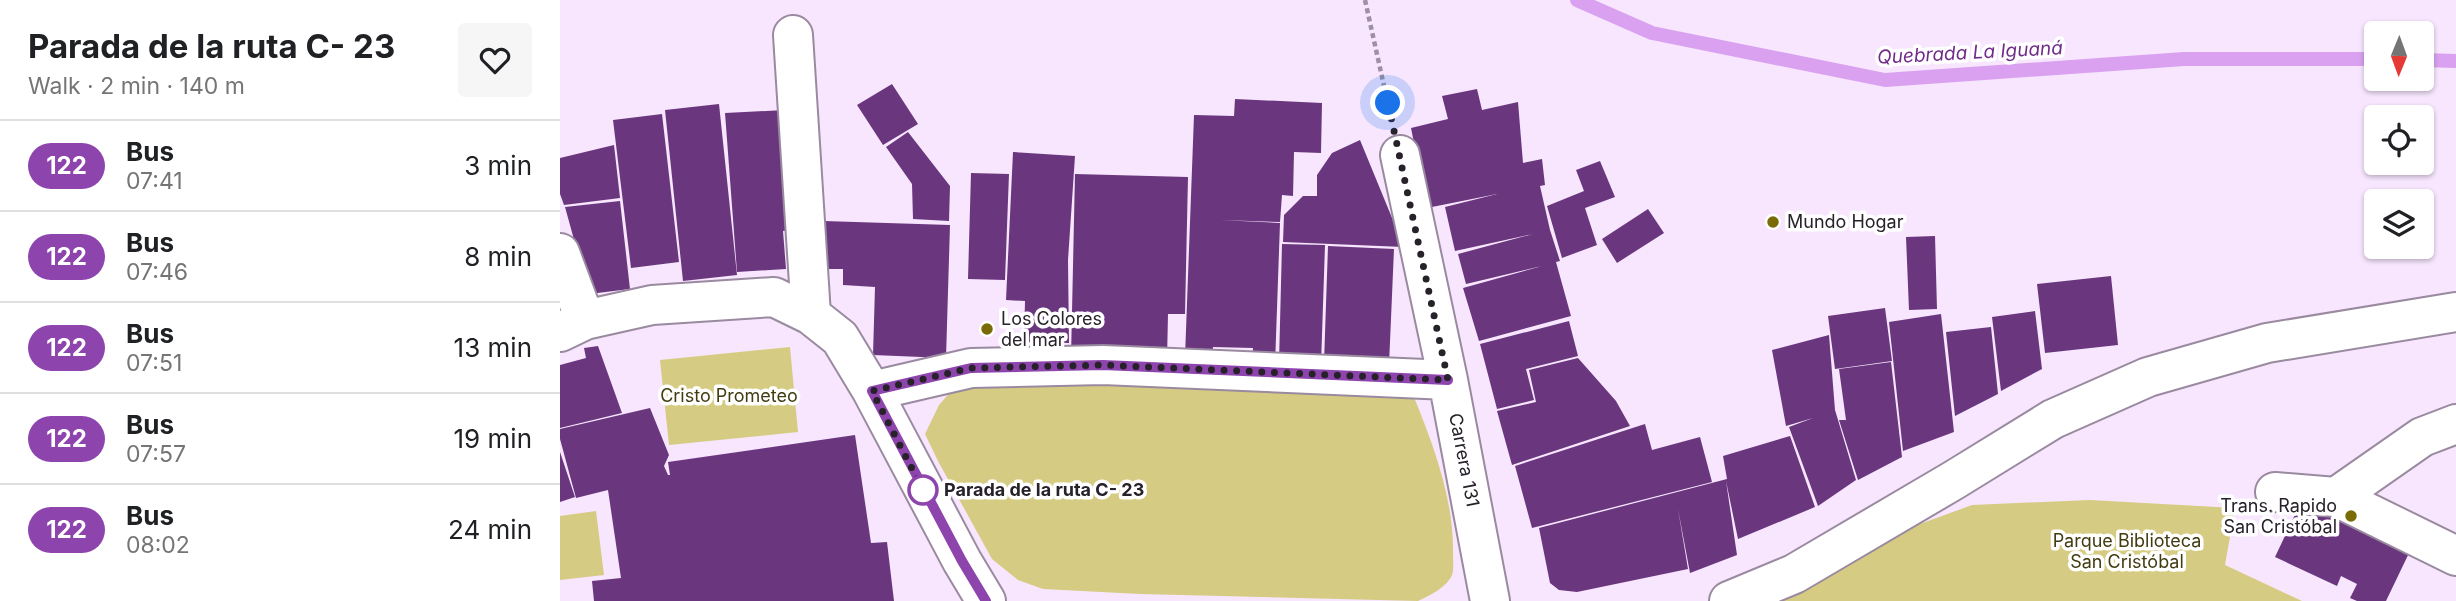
<!DOCTYPE html>
<html lang="en">
<head>
<meta charset="utf-8">
<style>
	:root { --surface:#fff; --page:#f6f6f6; --text:#202124; --muted:#757577; --line:#e0e0e0 }
	body { margin:0; font-family:Inter,sans-serif; background:var(--page); color:var(--text); height:100vh; display:flex; flex-direction:column; font-size:26px; white-space:nowrap }
	* { box-sizing:border-box; margin:0 }
	p { font-size:23px; color:var(--muted) }
	.icon { flex:none; width:38px; height:38px; fill:none; stroke:currentColor; stroke-width:2; stroke-linecap:round; stroke-linejoin:round }
	.map { position:relative; flex:1; overflow:hidden }
	.panel { display:flex; flex-direction:column; background:var(--surface); width:560px }
	.panel>* { flex:none }
	.badge { padding:0 14px; border-radius:23px; font-size:24px; line-height:46px }
	.needle { width:46px; rotate:181deg }
	.buttons { position:absolute; left:1804px; top:21px; display:grid; gap:14px }
	.buttons a { display:grid; place-items:center; width:70px; height:70px; border-radius:7px; background:var(--surface); box-shadow:0 2px 5px #0004; font-size:35px }
	.you { position:absolute; width:35px; height:35px; margin:-18px; border:5px solid #fff; border-radius:50%; background:#1a73e8; box-shadow:0 0 0 10px #1a73e833 }
	.map>.badge { position:absolute; translate:-50% -50%; box-shadow:0 0 0 4px #fff }
	.round { display:grid; place-items:center; flex:none; width:74px; height:74px; border-radius:7px; background:var(--page) }
	.overview { display:flex; align-items:center; justify-content:space-between; height:119px; padding:0 28px }
	h1 { font-size:33px; font-weight:700; line-height:52px }
	ul { padding:0; list-style:none }
	li { display:flex; align-items:center; gap:21px; height:91px; padding:0 28px; border-top:2px solid var(--line) }
	li div { flex:1 }
	li b { display:block; font-size:26px }
	li em { font-style:normal }
	li .badge { min-width:77px; font-weight:700; text-align:center }
	main { display:flex; flex:1; min-height:0 }
	.map>svg:first-child { display:block }
	.green { fill:#d6cb82 }
	.lines { fill:none; stroke-linecap:round; stroke-linejoin:round }
	.stream { stroke:#d9a1f0; stroke-width:14 }
	.building { fill:#6a377e }
	.minor-casing { stroke:#9a8aa0; stroke-width:42 }
	.path { stroke:#9d90a2; stroke-width:4.5; stroke-dasharray:5 3.5; stroke-linecap:butt }
	.minor { stroke:#fff; stroke-width:38 }
	.line-casing { stroke:#fff; stroke-width:16 }
	.line { stroke:#8e44ad; stroke-width:10 }
	.walk { stroke:#27212a; stroke-width:7; stroke-dasharray:0 12.6 }
	.poi-dot { fill:#796c07; stroke:#fff; stroke-width:2.5 }
	.stop-dot { fill:#fff; stroke:#8e44ad; stroke-width:3.5 }
	.labels { text-anchor:middle; stroke-width:7; stroke-linejoin:round; paint-order:stroke }
	.poi-label { font-size:18px; fill:#27212a; stroke:#fff; text-anchor:start }
	.park-label { font-size:18px; fill:#423c10; stroke:#fff }
	.street-label { font-size:18px; fill:#27212a; stroke:#fff }
	.stop-label { font-size:18px; font-weight:bold; fill:#27212a; stroke:#fff; text-anchor:start }
	.water-label { font-size:19px; font-style:italic; fill:#702c88; stroke:#fff }
</style>
</head>
<body>
<main>
<section class="panel">
<div class="overview"><div><h1>Parada de la ruta C- 23</h1><p>Walk · 2 min · 140 m</p></div><a class="round"><svg class="icon" aria-label="heart" viewBox="0 0 24 24"><path d="M12 20l-8-8c-3-5 5-10 8-4 3-6 11-1 8 4z"/></svg></a></div>
<ul>
<li><span class="badge" style="background:#8e44ad;color:#fff">122</span><div><b>Bus</b><p>07:41</p></div><em>3 min</em></li>
<li><span class="badge" style="background:#8e44ad;color:#fff">122</span><div><b>Bus</b><p>07:46</p></div><em>8 min</em></li>
<li><span class="badge" style="background:#8e44ad;color:#fff">122</span><div><b>Bus</b><p>07:51</p></div><em>13 min</em></li>
<li><span class="badge" style="background:#8e44ad;color:#fff">122</span><div><b>Bus</b><p>07:57</p></div><em>19 min</em></li>
<li><span class="badge" style="background:#8e44ad;color:#fff">122</span><div><b>Bus</b><p>08:02</p></div><em>24 min</em></li>
</ul>
</section>
<div class="map">
<svg width="1896" height="601" viewBox="0 0 1896 601">
	<rect width="100%" height="100%" fill="#f7e6fe"/>
	<path class="green" d="M 230,347 L 238,432 L 109,445 L 100,360 Z
		M 847,380 C 869,434 894,493 893,553 C 893,560 894,569 892,575 C 887,587 869,596 858,601 L 580,594 L 483,589 L 458,580 L 432,559 L 379,463 L 365,434 L 379,405 L 399,382 Z
		M 1530,500 L 1675,508 L 1665,565 L 1742,601 L 1179,601 L 1242,567 L 1412,505 Z
		M 36,511 L 44,575 L 0,580 L 0,516 Z"/>
	<g class="lines">
		<path class="stream" d="M 1017,0 L 1092,33 L 1325,80 L 1624,59 L 1816,59
			M 1862,60 L 1896,61"/>
	</g>
	<path class="building" d="M 332,84 L 358,124 L 323,145 L 297,105 Z
		M 917,89 L 922,110 L 958,102 L 963,163 L 982,159 L 985,185 L 980,186 L 990,230 L 1000,261 L 996,262 L 1011,316 L 919,341 L 903,288 L 982,266 L 906,284 L 898,254 L 973,234 L 895,251 L 885,207 L 937,194 L 867,208 L 851,128 L 888,119 L 882,96 Z
		M 675,99 L 762,103 L 761,153 L 734,152 L 733,196 L 722,195 L 720,222 L 660,220 L 720,223 L 715,365 L 692,364 L 693,348 L 653,347 L 652,358 L 625,357 L 634,115 L 674,116 Z
		M 159,104 L 177,275 L 123,281 L 105,110 Z
		M 225,110 L 230,230 L 223,231 L 226,269 L 177,272 L 165,113 Z
		M 102,114 L 119,262 L 71,268 L 53,120 Z
		M 348,132 L 390,186 L 389,221 L 353,219 L 352,184 L 326,147 Z
		M 800,140 L 844,247 L 723,242 L 724,215 L 743,196 L 757,196 L 757,175 L 772,153 Z
		M 54,145 L 60,198 L 4,205 L 0,194 L 0,158 Z
		M 453,152 L 515,156 L 508,260 L 509,343 L 464,342 L 465,301 L 446,300 Z
		M 1040,161 L 1055,197 L 1025,208 L 1037,245 L 1002,258 L 987,206 L 1024,191 L 1016,170 Z
		M 411,173 L 449,174 L 445,280 L 408,279 Z
		M 515,174 L 628,177 L 625,314 L 608,314 L 607,360 L 511,358 Z
		M 60,201 L 70,289 L 29,294 L 5,207 Z
		M 1088,209 L 1104,233 L 1057,263 L 1042,239 Z
		M 264,221 L 390,225 L 386,358 L 313,355 L 315,287 L 283,285 L 283,269 L 263,269 Z
		M 1375,236 L 1377,309 L 1349,310 L 1346,237 Z
		M 722,244 L 765,245 L 761,365 L 719,363 Z
		M 768,246 L 834,249 L 829,365 L 764,363 Z
		M 1551,276 L 1558,345 L 1485,353 L 1477,284 Z
		M 1325,308 L 1332,361 L 1275,369 L 1268,316 Z
		M 1475,311 L 1482,369 L 1441,391 L 1432,317 Z
		M 1381,314 L 1394,432 L 1343,451 L 1329,322 Z
		M 1009,321 L 1018,356 L 966,369 L 974,400 L 937,409 L 920,344 Z
		M 1431,327 L 1438,394 L 1395,416 L 1386,332 Z
		M 1269,335 L 1275,410 L 1296,480 L 1258,506 L 1229,427 L 1253,418 L 1226,426 L 1212,350 Z
		M 38,346 L 62,413 L 0,428 L 0,365 L 26,358 L 24,348 Z
		M 1018,358 L 1056,401 L 1070,426 L 952,465 L 937,411 L 976,402 L 969,370 Z
		M 1331,362 L 1342,457 L 1298,480 L 1279,420 L 1286,420 L 1279,369 Z
		M 90,408 L 109,455 L 104,466 L 108,475 L 110,475 L 108,462 L 295,435 L 311,543 L 327,542 L 334,601 L 34,601 L 32,581 L 61,578 L 48,490 L 16,498 L 0,439 L 0,429 Z
		M 1085,424 L 1092,450 L 1140,437 L 1152,482 L 972,528 L 955,466 Z
		M 1230,436 L 1255,507 L 1178,539 L 1166,481 L 1177,555 L 1130,573 L 1118,509 L 1128,569 L 1017,592 L 999,590 L 990,583 L 979,528 L 1167,479 L 1163,456 Z
		M 0,452 L 15,497 L 0,502 Z
		M 1742,500 L 1850,551 L 1826,601 L 1797,601 L 1790,598 L 1797,584 L 1781,576 L 1777,586 L 1715,557 Z"/>
	<g class="lines">
		<g class="minor-casing">
			<path id="minor" d="M 233,35 L 251,315
				M 840,155 L 888,380 L 930,601
				M 0,253 L 25,320
				M 0,332 L 25,320 L 92,305 L 214,297 L 251,315 L 280,338 L 312,391 L 402,561 L 426,601
				M 312,391 L 411,368 L 543,365 L 888,380
				M 1715,492 L 1776,497 L 1896,556
				M 1776,497 L 1862,437 L 1896,424
				M 1169,601 L 1234,574 L 1394,480 L 1493,419 L 1588,377 L 1707,343 L 1896,312"/>
		</g>
		<path class="path" d="M 805,0 L 830,113"/>
		<use href="#minor" class="minor"/>
	</g>
	<g class="lines">
		<g class="line-casing">
			<path id="line" d="M 426,601 L 402,561 L 312,391 L 411,368 L 543,365 L 888,380"/>
		</g>
		<use href="#line" class="line"/>
		<path class="walk" d="M 363,490 L 312,391 L 411,368 L 543,365 L 888,380 L 828,103"/>
	</g>
	<g class="poi-dot">
		<circle cx="1213" cy="222" r="7"/>
		<circle cx="427" cy="329" r="7"/>
		<circle cx="1791" cy="516" r="7"/>
	</g>
	<circle class="stop-dot" cx="363" cy="490" r="14"/>
	<g class="labels">
		<g class="poi-label">
			<text x="1227" y="228">Mundo Hogar</text>
			<text x="441" y="325">Los Colores<tspan x="441" dy="21">del mar</tspan></text>
			<text x="1777" y="512" text-anchor="end">Trans. Rapido<tspan x="1777" dy="21">San Cristóbal</tspan></text>
		</g>
		<g class="park-label">
			<text x="169" y="402">Cristo Prometeo</text>
			<text x="1567" y="547">Parque Biblioteca<tspan x="1567" dy="21">San Cristóbal</tspan></text>
		</g>
		<g class="street-label">
			<text transform="translate(904 460) rotate(79)" y="6">Carrera 131</text>
		</g>
		<g class="stop-label">
			<text x="384" y="496">Parada de la ruta C- 23</text>
		</g>
		<g class="water-label">
			<text transform="translate(1410 52) rotate(-3)" y="7">Quebrada La Iguaná</text>
		</g>
	</g>
</svg>
<div class="buttons">
<a><svg class="needle" viewBox="-14 -14 28 28"><path d="M0-13l5 13h-10z" fill="#e53935"/><path d="M0 13l5-13h-10z" fill="#757577"/></svg></a>
<a><svg class="icon" aria-label="locate" viewBox="0 0 24 24"><circle cx="12" cy="12" r="6"/><path d="M12 2v4M12 18v4M2 12h4M18 12h4"/></svg></a>
<a><svg class="icon" aria-label="layers" viewBox="0 0 24 24"><path d="M12 4l9 5-9 5-9-5zM3 14l9 5 9-5"/></svg></a>
</div>
<div class="you" style="left:828px;top:103px"></div>
</div>
</main>
</body>
</html>
